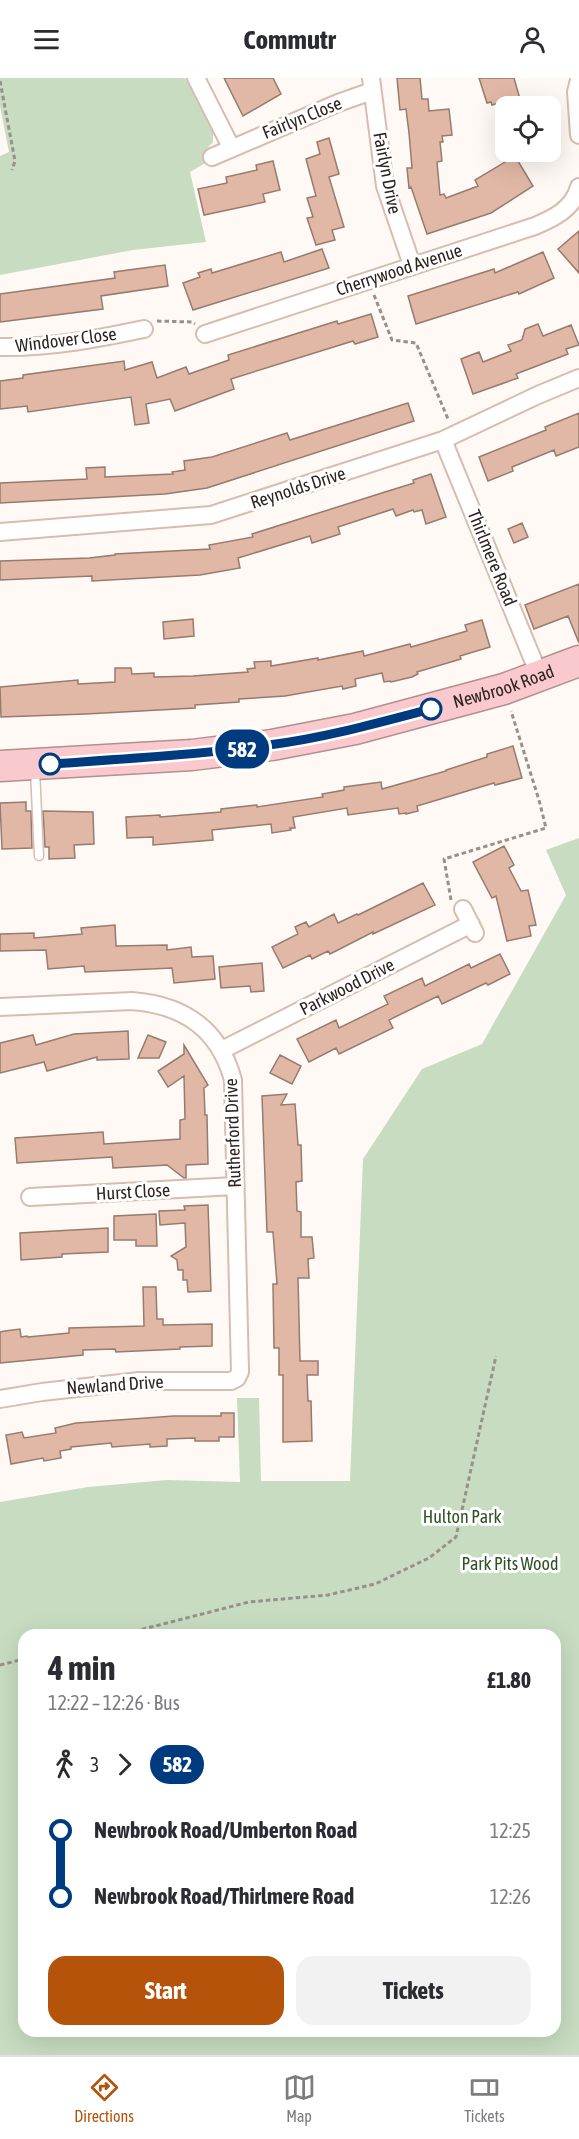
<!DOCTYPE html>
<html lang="en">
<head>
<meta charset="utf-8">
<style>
	:root { --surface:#fff; --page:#f2f2f3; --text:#2b2b33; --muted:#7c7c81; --line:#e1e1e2; --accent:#b45309 }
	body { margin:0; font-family:"Asap Condensed",sans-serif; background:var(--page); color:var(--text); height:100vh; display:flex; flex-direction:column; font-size:22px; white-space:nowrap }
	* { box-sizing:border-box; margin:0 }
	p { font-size:20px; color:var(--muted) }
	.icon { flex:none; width:33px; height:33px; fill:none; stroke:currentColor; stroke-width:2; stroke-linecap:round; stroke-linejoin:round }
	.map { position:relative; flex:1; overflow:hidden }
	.details { position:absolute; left:18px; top:1551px; width:543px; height:408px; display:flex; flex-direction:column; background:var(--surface); border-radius:18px; box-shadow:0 6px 24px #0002 }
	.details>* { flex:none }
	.badge { padding:0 12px; border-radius:20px; font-size:21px; line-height:39px }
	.buttons { position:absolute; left:495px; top:18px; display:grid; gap:12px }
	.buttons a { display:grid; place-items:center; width:66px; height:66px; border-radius:12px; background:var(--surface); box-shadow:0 6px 24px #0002; font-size:30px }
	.map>.badge { position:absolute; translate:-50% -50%; box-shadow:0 0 0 3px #fff }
	.legs { display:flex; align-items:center; gap:9px; height:66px; padding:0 30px; font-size:20px }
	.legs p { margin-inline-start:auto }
	.overview { display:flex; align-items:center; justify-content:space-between; height:102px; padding:0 30px }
	h1 { font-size:33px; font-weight:700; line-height:45px }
	.action { display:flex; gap:12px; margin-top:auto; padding:12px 30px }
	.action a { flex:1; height:69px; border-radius:18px; background:var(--accent); color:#fff; font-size:24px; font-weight:700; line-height:69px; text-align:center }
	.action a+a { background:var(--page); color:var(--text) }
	ul { padding:0 30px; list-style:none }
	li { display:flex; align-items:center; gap:21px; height:66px; font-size:22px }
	li i { display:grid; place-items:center; width:9px; height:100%; margin:0 8px; background:currentColor }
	li i::after { content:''; width:15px; height:15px; margin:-8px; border:4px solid; border-radius:50%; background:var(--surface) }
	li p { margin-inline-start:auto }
	li:first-child i { background:linear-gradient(#0000 50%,currentColor 0) }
	li:last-child i { background:linear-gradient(currentColor 50%,#0000 0) }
	header { display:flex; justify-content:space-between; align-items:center; height:78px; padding:0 30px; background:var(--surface); font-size:27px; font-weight:700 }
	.dock { display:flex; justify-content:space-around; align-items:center; height:84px; border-top:2px solid var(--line); background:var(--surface); font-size:16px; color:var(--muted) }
	.dock a { display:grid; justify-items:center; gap:3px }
	.dock .on { color:var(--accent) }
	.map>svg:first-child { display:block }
	.green { fill:#c7dcc1; fill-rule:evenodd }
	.building { fill:#e1b8a5; stroke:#967b6e; stroke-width:1.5 }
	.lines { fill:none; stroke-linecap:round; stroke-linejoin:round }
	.lane-casing { stroke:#d9bcae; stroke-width:11 }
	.street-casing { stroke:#d9bcae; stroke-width:20 }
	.highway-casing { stroke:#b28f90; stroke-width:33 }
	.path { stroke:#99908c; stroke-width:3; stroke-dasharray:4.5 3; stroke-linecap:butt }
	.lane { stroke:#fff; stroke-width:8 }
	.street { stroke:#fff; stroke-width:16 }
	.highway { stroke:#f9c9ce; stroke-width:30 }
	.line-1-casing { stroke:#fff; stroke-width:14 }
	.line-1 { stroke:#003b80; stroke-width:9 }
	.stop-1-dot { fill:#fff; stroke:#003b80; stroke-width:3 }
	.labels { text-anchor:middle; stroke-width:6; stroke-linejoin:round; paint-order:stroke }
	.street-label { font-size:18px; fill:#2e231e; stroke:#fff }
	.park-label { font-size:18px; fill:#2f5325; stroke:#fff }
</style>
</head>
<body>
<header><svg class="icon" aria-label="menu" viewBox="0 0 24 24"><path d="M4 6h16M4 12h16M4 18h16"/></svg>Commutr<svg class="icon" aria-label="person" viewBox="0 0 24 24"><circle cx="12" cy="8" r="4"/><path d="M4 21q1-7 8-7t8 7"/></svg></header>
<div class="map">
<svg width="579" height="1977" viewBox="0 0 579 1977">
	<rect width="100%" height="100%" fill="#fff9f6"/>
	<path class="green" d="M 0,0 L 185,0 L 213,54 L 213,64 L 204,74 L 207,84 L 190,94 L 206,164 L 133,172 L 0,197 L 0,78 L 9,74 L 0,28 Z
		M 579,760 L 579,1977 L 0,1977 L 0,1424 L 88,1409 L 167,1402 L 240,1404 L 237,1320 L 259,1320 L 261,1403 L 350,1403 L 363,1081 L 422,991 L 482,966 L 566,817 L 546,772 ZM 24,1557 L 555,1557 L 555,1953 L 24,1953 Z"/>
	<path class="building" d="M 224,0 L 273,0 L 281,16 L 243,38 Z
		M 397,0 L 420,0 L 422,21 L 428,21 L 429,33 L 449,31 L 452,57 L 442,58 L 443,64 L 440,64 L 442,83 L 437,84 L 440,117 L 444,116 L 446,120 L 478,108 L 475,102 L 515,78 L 533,108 L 491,135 L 427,156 L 411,109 L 409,110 L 407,90 L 412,90 L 409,55 L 406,31 L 400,32 Z
		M 479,0 L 514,0 L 522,28 L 504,28 L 502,24 L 492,27 L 491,24 L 487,25 Z
		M 329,60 L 339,96 L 329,99 L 344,149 L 332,152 L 335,162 L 316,167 L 307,140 L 313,139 L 307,120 L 316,118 L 306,81 L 320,76 L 317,64 Z
		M 273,83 L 280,112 L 263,116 L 265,124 L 204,137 L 198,111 L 227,105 L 226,99 L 257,92 L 256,87 Z
		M 579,153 L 579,195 L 558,171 Z
		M 322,171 L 329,190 L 193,232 L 183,205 L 200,199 L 198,195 L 211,191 L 212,195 L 281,174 L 284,184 Z
		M 543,174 L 554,200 L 519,216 L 518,214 L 416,246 L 408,218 L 494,191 L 495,195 Z
		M 165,187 L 168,208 L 101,218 L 103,231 L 0,244 L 0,216 L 115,200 L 114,194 Z
		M 371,236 L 378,259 L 355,266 L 353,263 L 231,301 L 234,311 L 175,333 L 170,321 L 146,326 L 149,345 L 135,347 L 131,319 L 28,334 L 27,328 L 0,331 L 0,303 L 23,300 L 23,297 L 124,283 L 125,292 L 152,284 L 157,300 L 186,289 L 189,296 L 229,282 L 228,277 L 337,243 L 338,246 Z
		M 538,246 L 543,258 L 571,247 L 579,267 L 566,271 L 568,276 L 516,296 L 518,300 L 473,316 L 461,281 L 479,274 L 483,284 L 511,273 L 508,267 L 522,262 L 525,251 Z
		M 408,325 L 414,343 L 207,410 L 165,416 L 0,425 L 0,405 L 87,401 L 86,390 L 105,389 L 105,399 L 173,396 L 172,394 L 185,392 L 184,383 L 212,379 L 287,355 L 290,362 Z
		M 579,335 L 579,369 L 556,378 L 554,372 L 512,389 L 513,393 L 488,403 L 479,379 L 546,352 L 545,349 Z
		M 431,396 L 446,439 L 426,446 L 422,432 L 414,434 L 413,432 L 396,438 L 393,431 L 338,449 L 340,456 L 312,465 L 310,458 L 238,480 L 240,490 L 200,497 L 92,503 L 92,498 L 0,502 L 0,483 L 89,480 L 115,477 L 115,476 L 210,471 L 209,467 L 253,459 L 252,456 L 385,414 L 414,405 L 413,402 Z
		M 522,445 L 528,459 L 514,465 L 508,451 Z
		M 579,506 L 579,565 L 568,538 L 534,551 L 525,527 Z
		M 193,541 L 194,558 L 164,561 L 163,544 Z
		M 482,542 L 490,569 L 460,578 L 461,581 L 417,594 L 418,596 L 412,599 L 391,604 L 390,603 L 384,604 L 382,595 L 355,601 L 356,608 L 343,611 L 342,608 L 285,618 L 239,621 L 239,624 L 195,627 L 195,630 L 86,636 L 1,639 L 0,609 L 78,602 L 78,606 L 115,604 L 115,590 L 131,590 L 132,596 L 154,595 L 154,599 L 193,598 L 248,594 L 247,591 L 255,590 L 254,584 L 271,583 L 271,588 L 318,580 L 318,582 L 363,573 L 364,578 L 410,566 L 411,569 L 467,553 L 465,547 Z
		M 513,668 L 522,700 L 495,707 L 494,705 L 417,728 L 418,733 L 406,736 L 406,735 L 399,736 L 398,730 L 348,737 L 347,730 L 293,739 L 295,750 L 290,750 L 291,752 L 272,755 L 271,746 L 212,752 L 213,762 L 153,767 L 153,759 L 127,760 L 126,739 L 160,737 L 160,739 L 221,734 L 221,731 L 257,727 L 257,729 L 323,719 L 322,716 L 344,712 L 344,709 L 381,704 L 382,711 L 446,693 L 446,692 L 487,679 L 487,676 Z
		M 26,724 L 26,733 L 31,733 L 32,770 L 2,771 L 0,725 Z
		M 43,733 L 93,734 L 94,766 L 74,767 L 75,780 L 49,781 L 49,769 L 45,769 Z
		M 504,768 L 514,787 L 509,790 L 521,813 L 528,812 L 536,847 L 529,848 L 531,858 L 507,863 L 496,818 L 492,820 L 473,784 Z
		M 423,805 L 435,827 L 373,856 L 373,854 L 330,876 L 328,873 L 312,881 L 310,877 L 283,890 L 272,869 L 298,856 L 295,849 L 306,844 L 309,849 L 334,836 L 338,845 L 357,836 L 358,837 Z
		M 115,847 L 116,868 L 167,867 L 167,872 L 191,869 L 192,879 L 213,878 L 215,901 L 174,905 L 172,890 L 85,894 L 84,888 L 48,891 L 46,872 L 0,873 L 0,856 L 34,855 L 34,860 L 82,856 L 81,850 Z
		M 500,876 L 510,896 L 488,907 L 486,905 L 442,926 L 438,918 L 389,942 L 393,950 L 339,976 L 336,970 L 309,984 L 297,961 L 336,942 L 339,950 L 388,926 L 384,918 L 422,900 L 425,908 L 469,886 L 471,890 Z
		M 262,885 L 264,913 L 251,914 L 250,908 L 221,910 L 219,889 Z
		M 128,953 L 129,981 L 97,982 L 97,979 L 47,993 L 44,984 L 0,995 L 0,965 L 33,957 L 36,967 L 74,956 Z
		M 148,957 L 166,964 L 159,980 L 138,980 Z
		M 184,967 L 208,1007 L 204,1010 L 205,1037 L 207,1037 L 208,1086 L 186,1087 L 186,1100 L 184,1100 L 167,1087 L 113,1090 L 112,1079 L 17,1085 L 15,1060 L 103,1054 L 104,1066 L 180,1061 L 180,1042 L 185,1041 L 184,998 L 168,1009 L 158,993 L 184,976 Z
		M 280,977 L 301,988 L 292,1006 L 270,995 Z
		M 287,1016 L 281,1027 L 295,1026 L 298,1067 L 301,1067 L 302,1103 L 296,1104 L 297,1133 L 301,1134 L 301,1159 L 312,1159 L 314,1180 L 308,1181 L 309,1200 L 298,1200 L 300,1283 L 318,1283 L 318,1297 L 307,1297 L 308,1323 L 311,1323 L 312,1363 L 283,1364 L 283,1297 L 279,1297 L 279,1270 L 274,1270 L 273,1206 L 277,1206 L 273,1154 L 267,1154 L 262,1018 Z
		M 208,1127 L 211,1213 L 188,1214 L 187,1202 L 183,1202 L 183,1192 L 178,1192 L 177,1182 L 171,1178 L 186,1169 L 185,1145 L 160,1147 L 159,1133 L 185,1132 L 184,1128 Z
		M 156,1136 L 157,1168 L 136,1168 L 136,1162 L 114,1162 L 114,1138 Z
		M 108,1150 L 108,1174 L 62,1176 L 62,1179 L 21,1182 L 20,1155 Z
		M 143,1209 L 156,1209 L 157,1241 L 163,1241 L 163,1247 L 212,1246 L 212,1268 L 180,1269 L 180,1271 L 116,1274 L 115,1271 L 83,1272 L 83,1277 L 0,1285 L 0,1254 L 5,1253 L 20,1251 L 21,1259 L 27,1258 L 28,1259 L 69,1255 L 69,1250 L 144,1248 Z
		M 221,1335 L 234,1335 L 234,1359 L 219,1359 L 219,1363 L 195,1363 L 195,1360 L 167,1361 L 167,1368 L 150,1369 L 150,1366 L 112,1369 L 111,1365 L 71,1369 L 71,1371 L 60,1373 L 61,1380 L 44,1383 L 43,1380 L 11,1386 L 6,1357 L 22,1354 L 24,1360 L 56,1355 L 55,1350 L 76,1345 L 174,1338 L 221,1338 Z"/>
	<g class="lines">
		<g class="lane-casing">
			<path id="lane" d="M 35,692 L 39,778"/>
		</g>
		<g class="street-casing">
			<path id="street" d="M 196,0 L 231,69
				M 371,0 L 385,108 L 412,187
				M 579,2 L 576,14 L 579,57
				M 212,79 L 338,25 L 372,13
				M 205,256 L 535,148 C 554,140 573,131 579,109
				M 0,269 C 49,270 96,261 144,251
				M 443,362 L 540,599
				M 0,454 L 211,437 L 443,362 L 538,317 L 579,300
				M 463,831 L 475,855
				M 0,929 L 132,923 C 184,927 219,951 233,1002 L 240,1294 L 237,1300 L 231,1303 L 139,1303 L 42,1314 L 0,1321
				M 222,972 L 471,846
				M 30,1119 L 235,1108"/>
		</g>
		<g class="highway-casing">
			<g id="highway">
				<path id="s1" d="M 0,688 L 192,677 L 272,667 L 355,651 L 504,611 L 579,583"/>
			</g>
		</g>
		<path class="path" d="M 0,3 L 15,83 L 12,92
			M 374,217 L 392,262 L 416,265 L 448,341
			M 157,243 L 192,244 L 195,246
			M 451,822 L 444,781 L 546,750 L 539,722 L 511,633
			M 120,1557 L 249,1524 L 328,1517 L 375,1506 L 429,1480 L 456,1459 L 496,1278
			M 0,1587 L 24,1581"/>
		<use href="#lane" class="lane"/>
		<use href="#street" class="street"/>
		<use href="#highway" class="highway"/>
	</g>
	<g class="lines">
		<g class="line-1-casing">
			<path id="line-1" d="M 50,686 C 123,681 196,677 269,667 C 324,660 378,645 431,631"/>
		</g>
		<use href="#line-1" class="line-1"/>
	</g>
	<g class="stop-1-dot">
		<circle cx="431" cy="631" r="10"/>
		<circle cx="50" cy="686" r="10"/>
	</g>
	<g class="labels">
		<g class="street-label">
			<text transform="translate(302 40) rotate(-22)" y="6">Fairlyn Close</text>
			<text transform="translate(387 95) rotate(79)" y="6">Fairlyn Drive</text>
			<text transform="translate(399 192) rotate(-18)" y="6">Cherrywood Avenue</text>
			<text transform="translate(66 262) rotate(-7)" y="6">Windover Close</text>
			<text transform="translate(298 410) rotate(-18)" y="6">Reynolds Drive</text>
			<text transform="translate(492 480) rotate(68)" y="6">Thirlmere Road</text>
			<text dy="6" stroke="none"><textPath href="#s1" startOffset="512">Newbrook Road</textPath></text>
			<text transform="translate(347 909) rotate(-27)" y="6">Parkwood Drive</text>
			<text transform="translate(233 1055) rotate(-92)" y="6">Rutherford Drive</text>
			<text transform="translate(133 1114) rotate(-3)" y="6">Hurst Close</text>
			<text transform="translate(115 1307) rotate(-4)" y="6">Newland Drive</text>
		</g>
		<g class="park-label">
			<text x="462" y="1445">Hulton Park</text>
			<text x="510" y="1492">Park Pits Wood</text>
		</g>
	</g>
</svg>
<div class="buttons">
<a><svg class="icon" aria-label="locate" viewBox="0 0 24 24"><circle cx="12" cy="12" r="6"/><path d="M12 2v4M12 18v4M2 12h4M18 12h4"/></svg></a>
</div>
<b class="badge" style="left:242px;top:671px;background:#003b80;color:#fff">582</b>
<section class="details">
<div class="overview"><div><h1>4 min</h1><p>12:22 – 12:26 · Bus</p></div><b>£1.80</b></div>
<div class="legs"><svg class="icon" aria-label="walk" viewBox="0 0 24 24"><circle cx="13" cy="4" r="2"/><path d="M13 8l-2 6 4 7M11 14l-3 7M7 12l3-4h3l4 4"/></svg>3<svg class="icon" aria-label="forward" viewBox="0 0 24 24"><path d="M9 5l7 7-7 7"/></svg><b class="badge" style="background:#003b80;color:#fff">582</b></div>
<ul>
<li><i style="color:#003b80"></i><b>Newbrook Road/Umberton Road</b><p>12:25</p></li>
<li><i style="color:#003b80"></i><b>Newbrook Road/Thirlmere Road</b><p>12:26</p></li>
</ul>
<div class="action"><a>Start</a><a>Tickets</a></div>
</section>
</div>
<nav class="dock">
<a class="on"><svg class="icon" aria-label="directions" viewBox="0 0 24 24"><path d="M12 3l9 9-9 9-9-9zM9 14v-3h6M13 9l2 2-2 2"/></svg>Directions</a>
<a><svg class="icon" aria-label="map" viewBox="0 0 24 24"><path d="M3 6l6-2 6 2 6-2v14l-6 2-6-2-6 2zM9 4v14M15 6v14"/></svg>Map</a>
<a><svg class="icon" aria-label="tickets" viewBox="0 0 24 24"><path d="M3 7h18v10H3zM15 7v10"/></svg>Tickets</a>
</nav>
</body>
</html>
